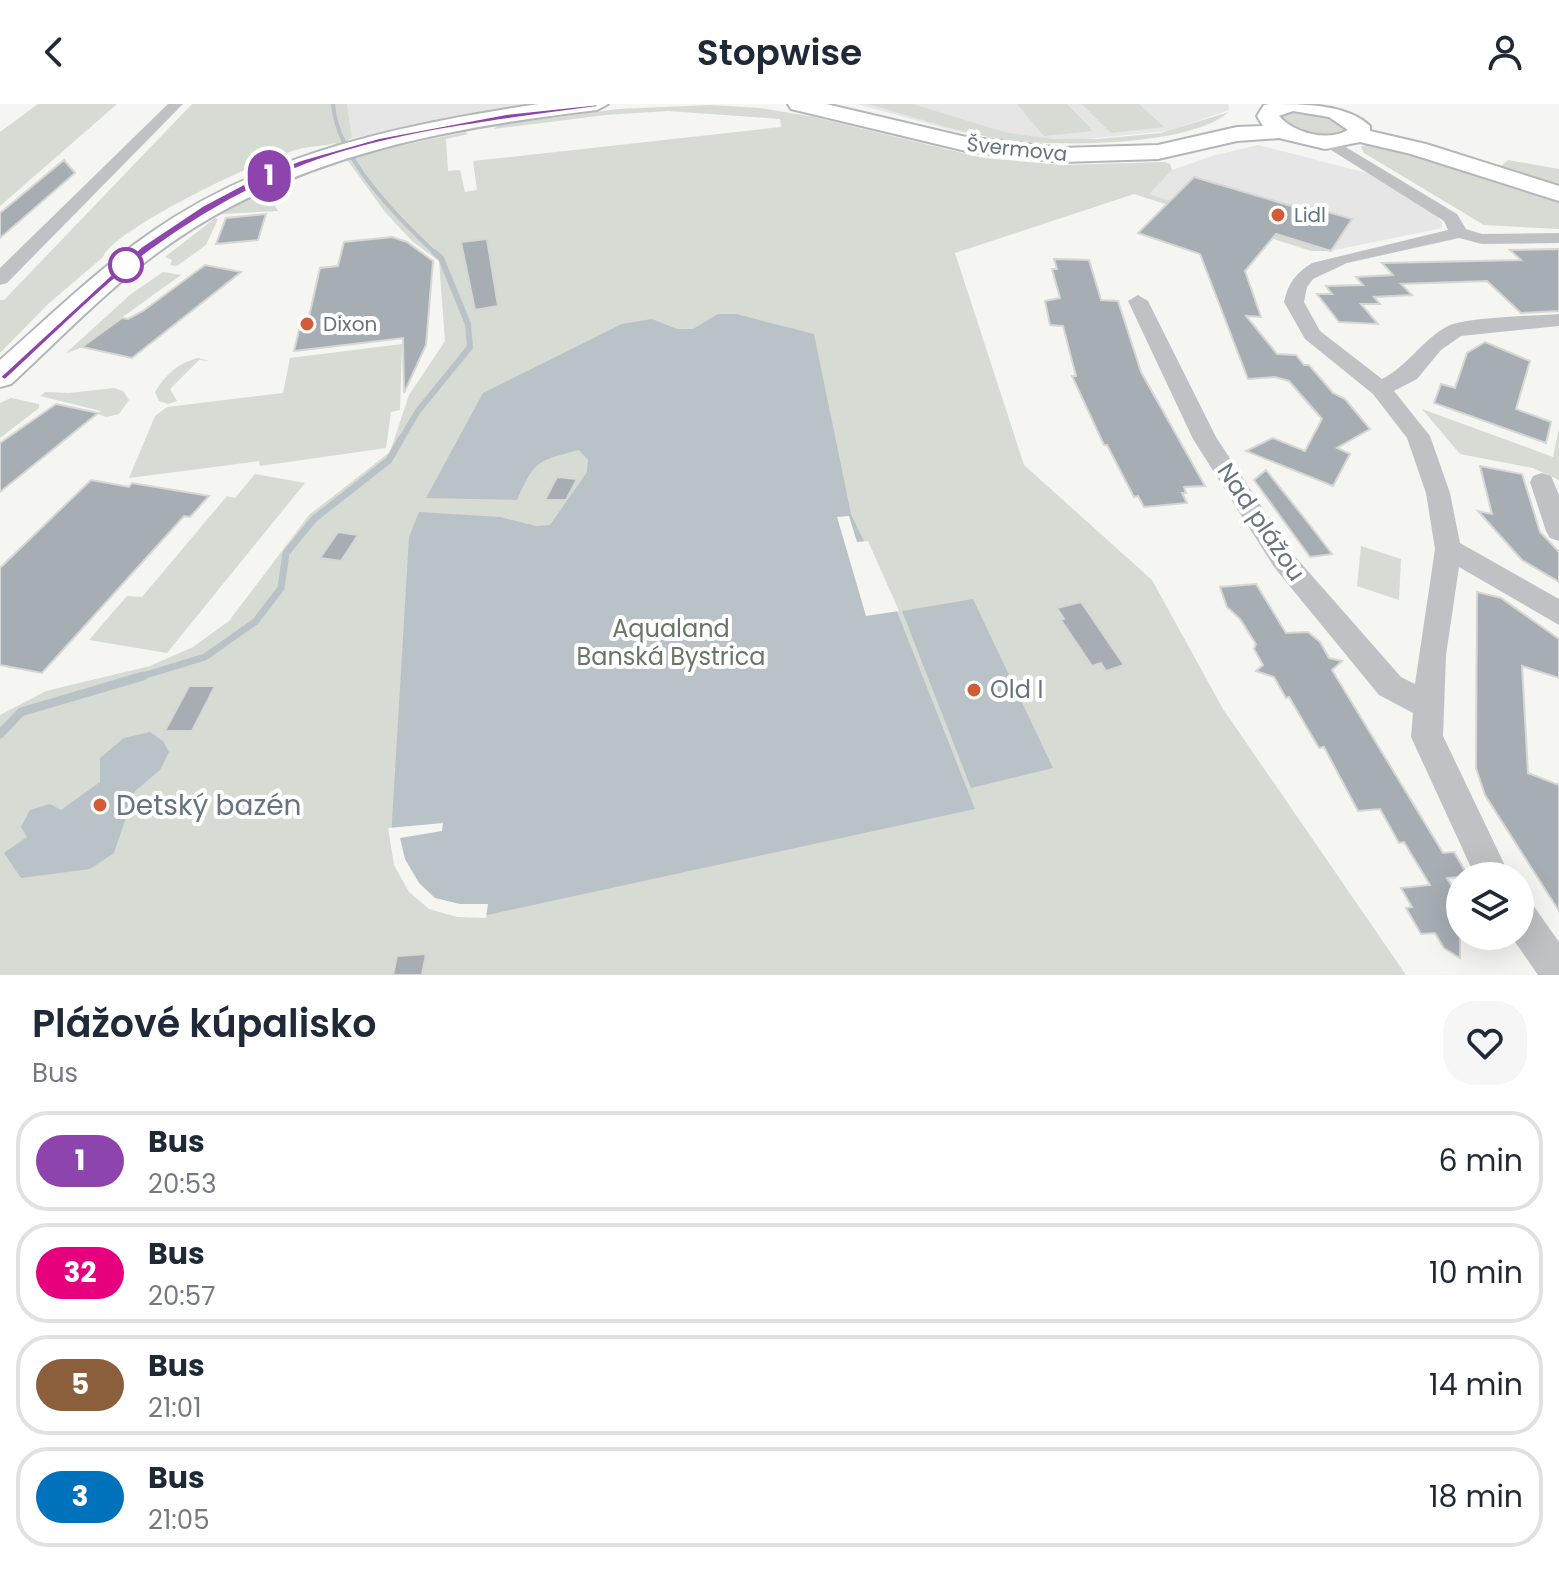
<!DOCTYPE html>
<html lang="en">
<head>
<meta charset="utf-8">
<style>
	:root { --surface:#fff; --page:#f6f6f7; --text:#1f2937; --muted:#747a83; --line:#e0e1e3 }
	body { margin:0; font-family:Poppins,sans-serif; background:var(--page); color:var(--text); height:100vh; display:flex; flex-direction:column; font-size:30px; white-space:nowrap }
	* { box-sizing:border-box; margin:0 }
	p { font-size:26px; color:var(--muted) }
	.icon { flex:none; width:44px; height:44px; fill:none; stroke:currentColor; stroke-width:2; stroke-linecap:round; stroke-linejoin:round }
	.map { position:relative; height:871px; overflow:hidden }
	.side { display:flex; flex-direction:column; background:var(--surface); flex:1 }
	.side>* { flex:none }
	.badge { padding:0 16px; border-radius:26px; font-size:28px; line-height:52px }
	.fabs { position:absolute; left:1446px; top:758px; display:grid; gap:16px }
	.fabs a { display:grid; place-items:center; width:88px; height:88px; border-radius:50%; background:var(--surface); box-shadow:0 8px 32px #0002; font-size:40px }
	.map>.badge { position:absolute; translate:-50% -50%; box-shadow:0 0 0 4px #fff }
	.round { display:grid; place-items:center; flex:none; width:84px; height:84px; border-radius:32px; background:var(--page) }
	.headline { display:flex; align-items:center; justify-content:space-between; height:136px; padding:0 32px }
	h1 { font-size:38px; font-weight:600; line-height:60px }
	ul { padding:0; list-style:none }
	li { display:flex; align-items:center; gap:24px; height:100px; margin:0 16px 12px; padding:0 16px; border:4px solid var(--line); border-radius:32px }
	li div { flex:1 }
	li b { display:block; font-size:30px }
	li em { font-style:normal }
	li .badge { min-width:88px; font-weight:700; text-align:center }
	header { display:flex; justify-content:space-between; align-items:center; height:104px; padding:0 32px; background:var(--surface); font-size:36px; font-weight:600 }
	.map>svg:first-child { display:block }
	.built { fill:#e5e6e5 }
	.green { fill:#d6dbd3 }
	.water { fill:#b9c2c7 }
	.pier { fill:#f5f5f1 }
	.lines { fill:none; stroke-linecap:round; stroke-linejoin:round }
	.stream-far3 { stroke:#b9c2c7; stroke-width:4 }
	.stream-far2 { stroke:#b9c2c7; stroke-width:6 }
	.stream-far1 { stroke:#b9c2c7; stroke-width:7 }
	.stream { stroke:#b9c2c7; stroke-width:9 }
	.building { fill:#a7aeb3; stroke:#d6d6d4; stroke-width:2 }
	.secondary-casing { stroke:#b3b7bb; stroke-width:4 }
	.street { fill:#bec2c5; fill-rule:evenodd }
	.secondary { fill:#fff; fill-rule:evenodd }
	.line { fill:#8e44ad; stroke:#fff; stroke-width:2 }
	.poi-dot { fill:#d15c35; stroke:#fff; stroke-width:3 }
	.stop-dot { fill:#fff; stroke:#8e44ad; stroke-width:4 }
	.labels { text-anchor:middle; stroke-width:8; stroke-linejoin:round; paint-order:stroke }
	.far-street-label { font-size:20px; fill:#67747f; stroke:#fff }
	.far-poi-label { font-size:20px; fill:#67747f; stroke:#fff; text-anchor:start }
	.street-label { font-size:24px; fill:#67747f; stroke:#fff }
	.park-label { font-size:24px; fill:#687765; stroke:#fff }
	.poi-label { font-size:24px; fill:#67747f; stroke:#fff; text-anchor:start }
	.near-poi-label { font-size:28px; fill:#67747f; stroke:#fff; text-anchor:start }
</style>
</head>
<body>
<header><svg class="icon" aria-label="back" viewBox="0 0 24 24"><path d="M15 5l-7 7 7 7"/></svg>Stopwise<svg class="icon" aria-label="person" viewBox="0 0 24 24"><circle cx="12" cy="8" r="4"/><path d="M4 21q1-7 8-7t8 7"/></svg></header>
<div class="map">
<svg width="1559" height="871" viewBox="0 0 1559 871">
	<rect width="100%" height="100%" fill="#f5f5f1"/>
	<path class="built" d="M 347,0 L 528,0 L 352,34 Z
		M 857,0 L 1228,0 L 1229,6 L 1168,27 L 1054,38 L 994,34 L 951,26 Z
		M 1258,41 L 1367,69 L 1436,111 L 1442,118 L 1442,124 L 1330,147 L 1148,90 L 1172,66 L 1212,52 Z"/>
	<path class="green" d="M 38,0 L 117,0 L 0,102 L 0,28 Z
		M 192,0 L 347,0 L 352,34 L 348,36 L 361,50 L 465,28 L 468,30 L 446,35 L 448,67 L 460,66 L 465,88 L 477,86 L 473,57 L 781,23 L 780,15 L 668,7 L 605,11 L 494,25 L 498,21 L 618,5 L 710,1 L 760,4 L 814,13 L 983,54 L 1062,61 L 1164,58 L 1170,60 L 1172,66 L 1149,90 L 1330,147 L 1311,147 L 1134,90 L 955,149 L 1024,361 L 1152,476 L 1223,605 L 1406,871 L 0,871 L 0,611 L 46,587 L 150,562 L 193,543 L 229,517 L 309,411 L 390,348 L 409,291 L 445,237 L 439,157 L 412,137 L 385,108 L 335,39 C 324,42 314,42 304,44 C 271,49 113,125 103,153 L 48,200 L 0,249 L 0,196 L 4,196 Z
		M 868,0 L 912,0 L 1008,29 L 1053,35 L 1097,35 L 1161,29 L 1229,8 C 1190,42 1061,43 1009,36 C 966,31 911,12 868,0 Z
		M 1017,0 L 1067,0 L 1093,27 L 1044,32 Z
		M 1082,0 L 1139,0 L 1164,23 L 1111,29 Z
		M 1291,6 L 1328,10 L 1348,25 L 1345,30 C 1317,35 1301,31 1279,13 Z
		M 1366,40 L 1381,42 L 1559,98 L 1559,125 L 1484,121 L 1364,49 L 1361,43 Z
		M 1508,56 L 1559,65 L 1559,81 L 1501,62 Z
		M 265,84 L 278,107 L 222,110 Z
		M 215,114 L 218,115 L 206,141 L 177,162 L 170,161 L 172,156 L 165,153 Z
		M 163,168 L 181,171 L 78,245 L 66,249 L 131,190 Z
		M 402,240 L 400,306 L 391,308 L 386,344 L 260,362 L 259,357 L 129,374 L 155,312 L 167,303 L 283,289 L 290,254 Z
		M 198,254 L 210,257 L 199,256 L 170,285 L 177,297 L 168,300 L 159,297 L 155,288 C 166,270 178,259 198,254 Z
		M 114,284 L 123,287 L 129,296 L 119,310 L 106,313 L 98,310 L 101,307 L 40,292 L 45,288 L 69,289 Z
		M 11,294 L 39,300 L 39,304 L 0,334 L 0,299 Z
		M 1422,305 L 1553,353 L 1559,324 L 1559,376 L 1533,364 L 1460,350 Z
		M 255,370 L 305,379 L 167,549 L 89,536 L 127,492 L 142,493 L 227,392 L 235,394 Z
		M 1361,442 L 1401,455 L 1399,496 L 1357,482 Z"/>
	<path class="water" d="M 718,210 L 736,210 L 814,230 L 851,410 L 896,505 L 975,705 L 487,811 L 459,810 L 430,803 L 391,734 L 409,433 L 419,408 L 500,413 L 536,422 L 550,421 L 587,368 L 588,356 L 579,346 C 537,357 535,356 517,396 L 426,394 L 483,289 L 622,220 L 652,215 L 677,225 L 693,225 Z
		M 973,495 L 1053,664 L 971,684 L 902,507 Z
		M 150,628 L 163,637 L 169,648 L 160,666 L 135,687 L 114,749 L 90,765 L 21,774 L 4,749 L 27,733 L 21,723 L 30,706 L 50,700 L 61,706 L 100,678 L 100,654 L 124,634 Z"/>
	<path class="pier" d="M 849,412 L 857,438 L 868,437 L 899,507 L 866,512 L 837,413 Z
		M 443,719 L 442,727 L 400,734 L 405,755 L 419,779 L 435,794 L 460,800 L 488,800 L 486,814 L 457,813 L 429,805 L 409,788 L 394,761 L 388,724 Z"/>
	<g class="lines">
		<path class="stream-far3" d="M 333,0 C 337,54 398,114 436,150"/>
		<path class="stream-far2" d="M 400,337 L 418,307 L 470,243 L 468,220 L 441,154 L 434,148"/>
		<path class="stream-far1" d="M 136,574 L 205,553 L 256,517 L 281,484 L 286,449 L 314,415 L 389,356 L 401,335"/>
		<path class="stream" d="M 0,630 L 21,608 L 143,572"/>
	</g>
	<path class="building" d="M 64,56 L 75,69 L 0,134 L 0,109 Z
		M 1194,73 L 1308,107 L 1311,103 L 1352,115 L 1331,147 L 1276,130 L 1245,167 L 1261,213 L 1246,212 L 1277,250 L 1296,251 L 1304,261 L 1309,261 L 1333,289 L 1345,295 L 1370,325 L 1337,344 L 1350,350 L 1333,382 L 1246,347 L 1273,334 L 1305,347 L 1322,315 L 1289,277 L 1275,273 L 1248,275 L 1200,150 L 1138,129 Z
		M 266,110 L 258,136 L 216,140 L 226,114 Z
		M 392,133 L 407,138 L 433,157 L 426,241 L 404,289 L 403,234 L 294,247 L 301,218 L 308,217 L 320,164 L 338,162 L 344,138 Z
		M 487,135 L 498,202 L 475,206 L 461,138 Z
		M 1559,145 L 1559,207 L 1521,209 L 1487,177 L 1401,180 L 1412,191 L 1374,193 L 1380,200 L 1361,200 L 1378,220 L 1339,218 L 1317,190 L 1332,190 L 1326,182 L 1363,181 L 1356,173 L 1393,171 L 1382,159 L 1521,156 L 1510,146 Z
		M 1054,155 L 1089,156 L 1101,196 L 1118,197 L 1141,268 L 1205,382 L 1184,383 L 1186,389 L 1182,389 L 1187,399 L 1144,403 L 1138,392 L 1134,393 L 1107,341 L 1104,341 L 1072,272 L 1076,272 L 1063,222 L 1050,221 L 1045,197 L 1060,194 L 1052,165 L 1057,165 Z
		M 205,161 L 241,168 L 132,254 L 82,243 L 122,214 L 128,215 L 143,207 Z
		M 1485,238 L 1530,257 L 1516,305 L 1551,318 L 1546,339 L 1434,299 L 1441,280 L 1455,284 L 1467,249 Z
		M 56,300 L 98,309 L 0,388 L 0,339 Z
		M 1480,362 L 1522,370 L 1540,428 L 1559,448 L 1559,478 L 1522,456 L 1478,407 L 1492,410 Z
		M 1266,366 L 1309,420 L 1332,450 L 1310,453 L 1254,376 Z
		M 557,373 L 577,375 L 566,396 L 545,396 Z
		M 91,376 L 129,383 L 132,379 L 209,392 L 190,413 L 184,412 L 42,569 L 0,561 L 0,464 Z
		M 338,428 L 358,431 L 341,457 L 320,454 Z
		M 1256,480 L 1286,529 L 1308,528 L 1320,538 L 1329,554 L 1342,557 L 1332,566 L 1443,749 L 1454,748 L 1468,772 L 1447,774 L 1460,796 L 1460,854 L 1444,844 L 1435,829 L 1421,830 L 1406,804 L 1412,803 L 1401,784 L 1430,781 L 1404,738 L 1399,739 L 1380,705 L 1358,707 L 1324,643 L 1319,644 L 1289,593 L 1286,594 L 1274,573 L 1256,567 L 1263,561 L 1254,545 L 1256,540 L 1240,515 L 1227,503 L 1220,483 Z
		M 1477,488 L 1501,494 L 1559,535 L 1559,574 L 1522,562 L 1528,669 L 1559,681 L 1559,807 L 1485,691 L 1476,664 Z
		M 1081,498 L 1124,561 L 1106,567 L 1101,559 L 1092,562 L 1061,516 L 1064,515 L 1057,504 Z
		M 189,582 L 215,582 L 192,627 L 165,627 Z
		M 426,850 L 422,871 L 393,871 L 397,852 Z"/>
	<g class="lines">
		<g class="secondary-casing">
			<path id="secondary" d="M 539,0 L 608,0 L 597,6 C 446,24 298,51 171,139 C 113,179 63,232 11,280 L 0,283 L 0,256 C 49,213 96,167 149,130 C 264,49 402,20 539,0 Z
				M 788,0 L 826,0 L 966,33 L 1061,44 L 1158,41 L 1237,23 L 1263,22 L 1257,12 L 1264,1 L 1270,0 C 1303,0 1347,0 1370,22 L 1370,27 L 1426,40 L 1559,82 L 1559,97 L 1411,50 L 1360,38 L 1325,45 L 1279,34 L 1237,37 L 1158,55 L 1061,58 L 966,47 L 791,5 ZM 1293,7 L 1329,13 L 1348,26 C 1327,38 1294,29 1279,12 Z"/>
		</g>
		<path class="street" d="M 168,0 L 183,0 L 7,179 L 0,181 L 0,164 Z
			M 1329,33 L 1457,110 L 1466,125 L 1482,130 L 1559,129 L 1559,139 L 1482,140 L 1459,134 L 1347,159 L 1313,175 L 1307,183 L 1304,198 L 1320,227 L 1382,275 C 1408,262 1421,237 1446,223 C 1464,213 1534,212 1559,210 L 1559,222 L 1461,232 L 1441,246 L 1417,275 L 1394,287 L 1430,332 L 1450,389 L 1460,439 L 1559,495 L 1559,521 L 1459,463 L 1446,551 L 1443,632 L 1510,772 L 1475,772 L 1411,633 L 1413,609 L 1379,591 L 1274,463 L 1193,335 L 1128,197 L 1138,191 L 1148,197 L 1216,333 L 1292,449 L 1401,573 L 1415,580 L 1435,445 L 1426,389 L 1407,334 L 1373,290 L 1305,235 L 1284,198 C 1288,179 1296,169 1312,159 L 1448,126 L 1444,117 L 1323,41 L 1321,38 Z
			M 1542,369 L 1551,372 L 1559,391 L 1559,437 L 1550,434 L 1546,427 L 1530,378 L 1533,372 Z
			M 1520,796 L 1533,801 L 1559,838 L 1559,871 L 1538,871 L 1511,832 L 1520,832 Z"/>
		<use href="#secondary" class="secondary"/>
	</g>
	<path class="line" d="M 597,3 C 506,15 391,28 305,61 C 250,82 198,112 151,146 C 101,183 51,234 5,276 L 0,273 L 141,143 L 204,101 L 255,74 L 301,56 L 379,34 L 506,10 L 600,0 Z"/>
	<g class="poi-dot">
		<circle cx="1278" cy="111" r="8"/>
		<circle cx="307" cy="220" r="8"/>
		<circle cx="974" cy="586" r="8"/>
		<circle cx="100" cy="701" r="8"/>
	</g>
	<circle class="stop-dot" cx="126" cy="161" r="16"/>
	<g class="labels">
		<g class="far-street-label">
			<text transform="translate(1017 45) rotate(6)" y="7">Švermova</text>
		</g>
		<g class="far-poi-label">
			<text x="1294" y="118">Lidl</text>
			<text x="323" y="227">Dixon</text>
		</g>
		<g class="street-label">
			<text transform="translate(1261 418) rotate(56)" y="8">Nad plážou</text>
		</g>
		<g class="park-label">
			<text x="671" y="533">Aqualand<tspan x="671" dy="28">Banská Bystrica</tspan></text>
		</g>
		<g class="poi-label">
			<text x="990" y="594">Old I</text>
		</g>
		<g class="near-poi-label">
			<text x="116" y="711">Detský bazén</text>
		</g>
	</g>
</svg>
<div class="fabs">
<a><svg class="icon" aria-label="layers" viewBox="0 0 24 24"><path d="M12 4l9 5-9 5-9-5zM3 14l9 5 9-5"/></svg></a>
</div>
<b class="badge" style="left:269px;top:72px;background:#8e44ad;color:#fff">1</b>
</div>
<section class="side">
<div class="headline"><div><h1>Plážové kúpalisko</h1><p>Bus</p></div><a class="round"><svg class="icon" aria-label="heart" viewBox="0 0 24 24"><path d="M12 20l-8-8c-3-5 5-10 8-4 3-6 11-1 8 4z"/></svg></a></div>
<ul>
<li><span class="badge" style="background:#8e44ad;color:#fff">1</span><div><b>Bus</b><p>20:53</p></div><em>6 min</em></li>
<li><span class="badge" style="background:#e6007e;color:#fff">32</span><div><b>Bus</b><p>20:57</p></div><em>10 min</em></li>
<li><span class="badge" style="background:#8b5e3c;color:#fff">5</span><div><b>Bus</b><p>21:01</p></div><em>14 min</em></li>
<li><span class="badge" style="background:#0072bc;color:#fff">3</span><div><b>Bus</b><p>21:05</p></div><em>18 min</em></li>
</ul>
</section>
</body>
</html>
